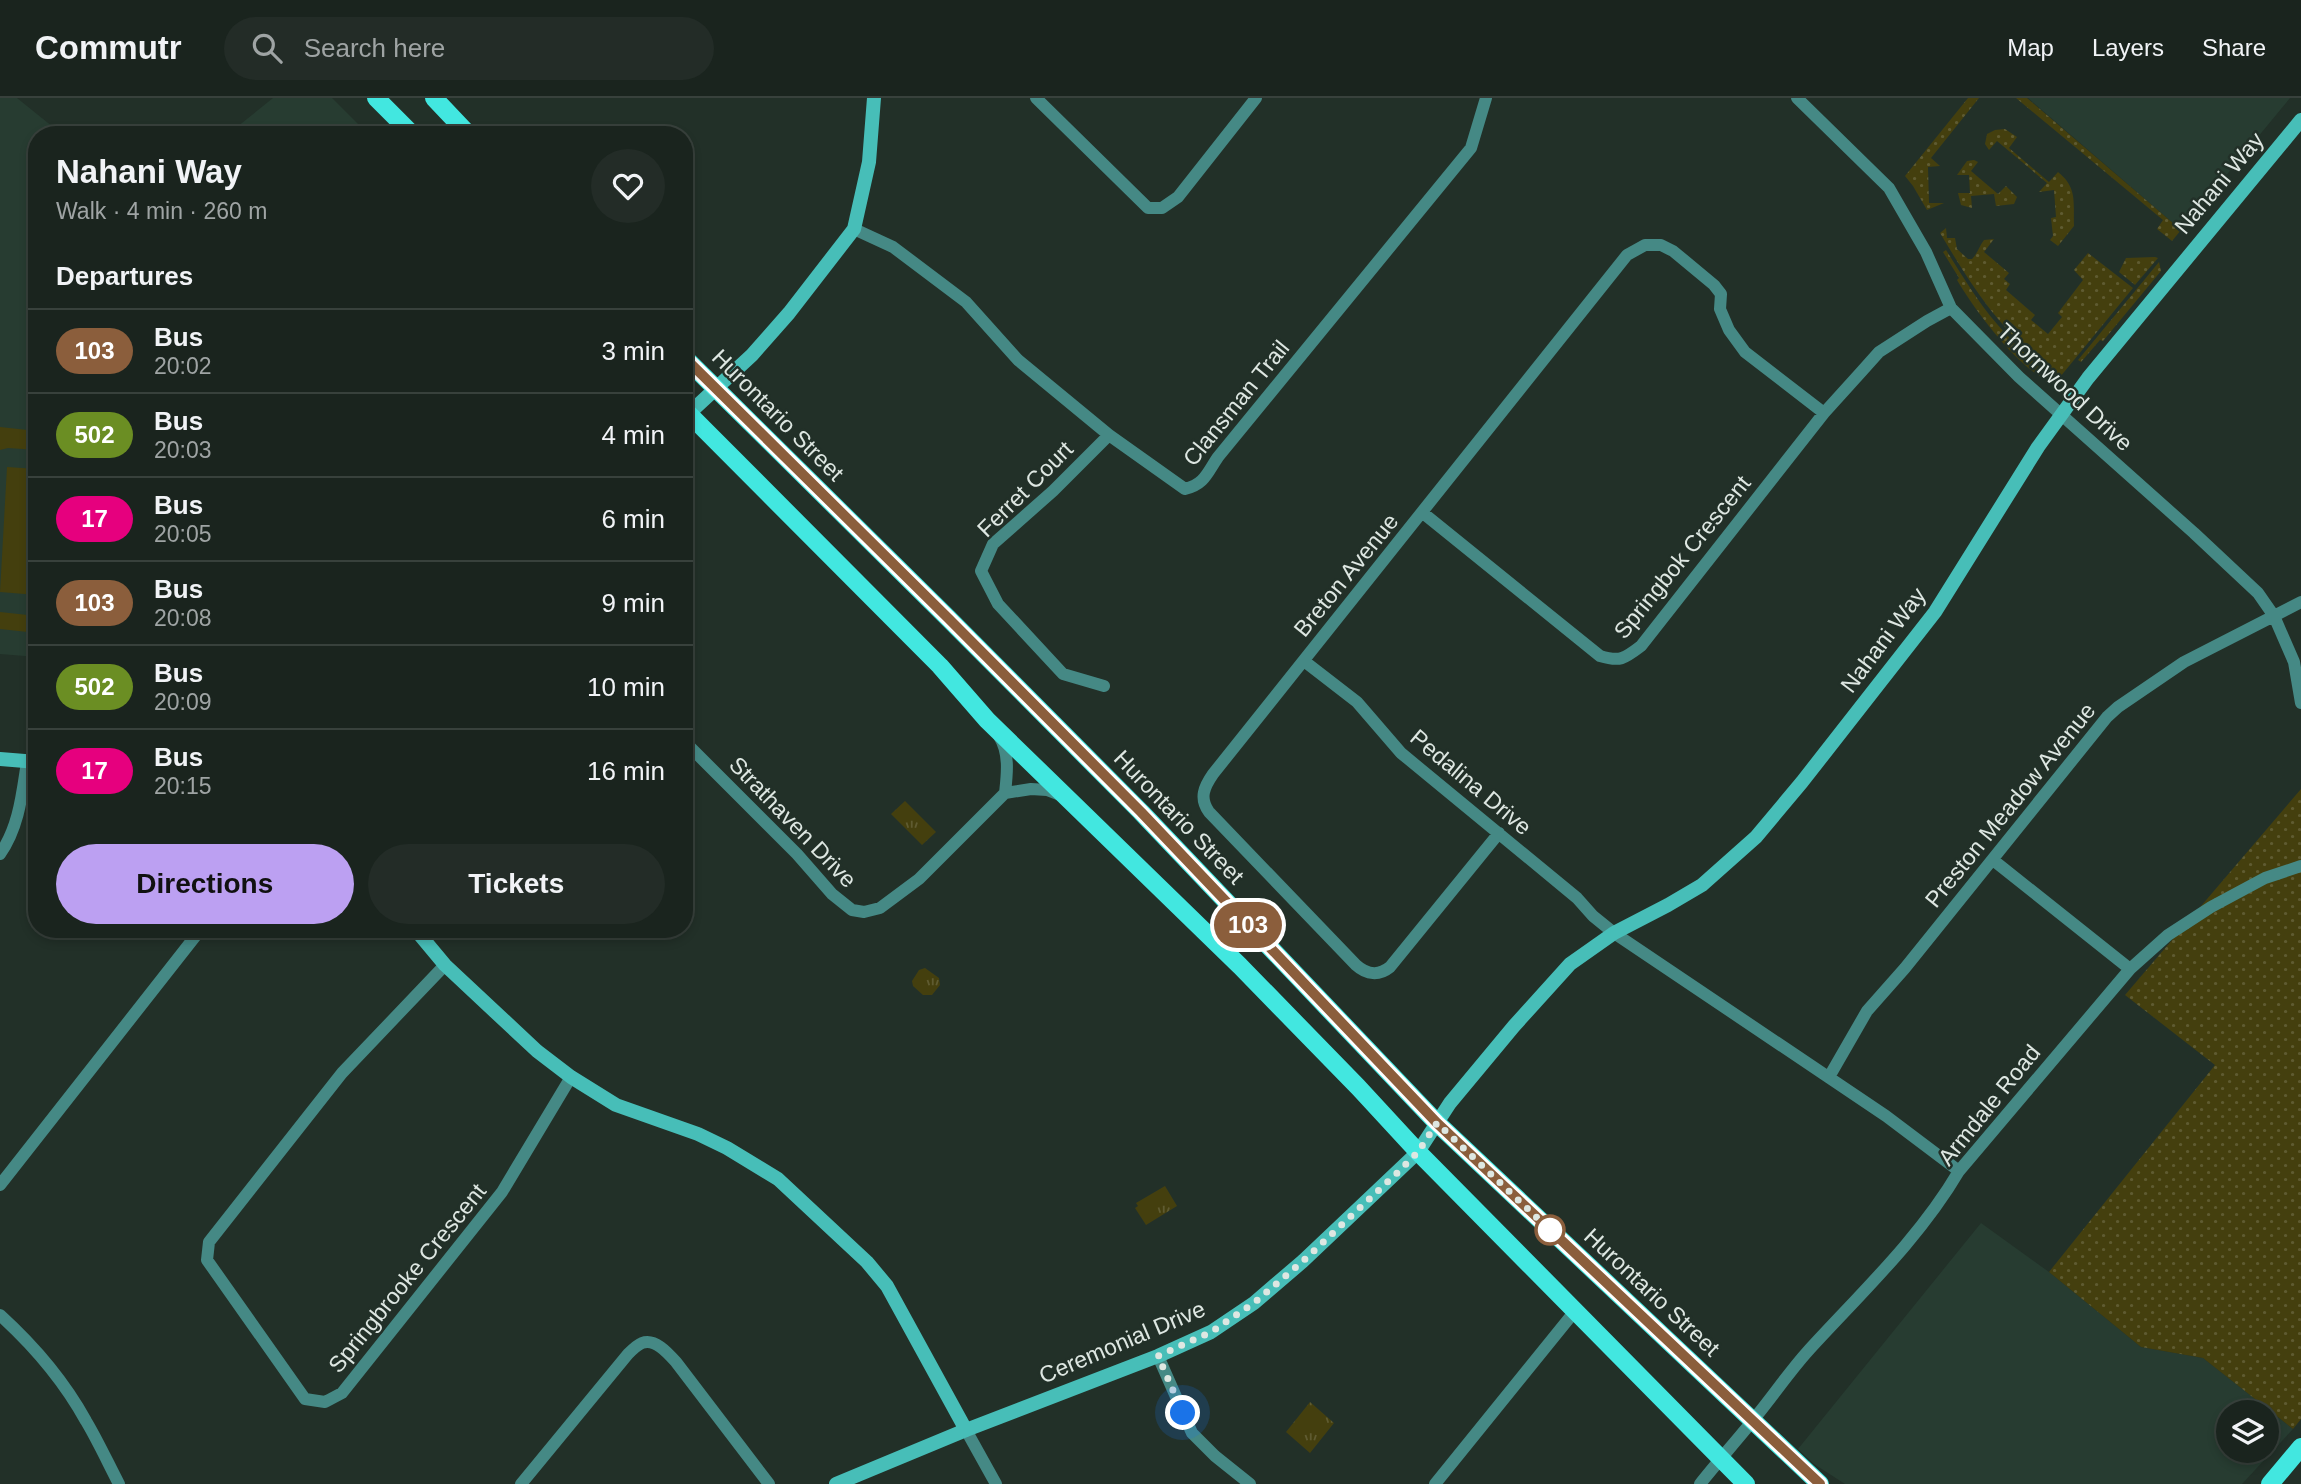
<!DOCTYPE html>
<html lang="en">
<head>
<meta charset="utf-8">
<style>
	:root { --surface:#1a241e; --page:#232c27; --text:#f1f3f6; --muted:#9fa4a4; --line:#38413c; --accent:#bca0f2 }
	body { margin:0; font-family:Arial,sans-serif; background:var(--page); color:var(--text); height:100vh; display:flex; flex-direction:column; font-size:26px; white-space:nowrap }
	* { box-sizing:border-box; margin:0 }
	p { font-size:23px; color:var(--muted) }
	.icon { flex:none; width:38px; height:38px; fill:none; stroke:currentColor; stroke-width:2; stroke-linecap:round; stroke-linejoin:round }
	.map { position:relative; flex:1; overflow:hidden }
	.drawer { position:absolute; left:28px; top:28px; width:665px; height:812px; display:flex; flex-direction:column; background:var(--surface); border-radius:28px; box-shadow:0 4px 10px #0003,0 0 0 2px var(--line) }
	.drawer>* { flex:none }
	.badge { padding:0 14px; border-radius:23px; font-size:24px; line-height:46px }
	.buttons { position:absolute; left:2216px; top:1302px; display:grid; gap:14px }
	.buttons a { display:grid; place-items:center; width:63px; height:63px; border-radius:50%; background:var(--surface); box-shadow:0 4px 10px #0003,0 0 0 2px var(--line); font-size:35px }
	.you { position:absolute; width:35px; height:35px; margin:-18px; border:5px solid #fff; border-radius:50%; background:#1a73e8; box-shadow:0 0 0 10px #1a73e833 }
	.map>.badge { position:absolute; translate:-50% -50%; box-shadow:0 0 0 4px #fff }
	h2 { padding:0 28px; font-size:26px; line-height:63px }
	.round { display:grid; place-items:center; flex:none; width:74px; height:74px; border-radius:37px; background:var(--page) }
	.summary { display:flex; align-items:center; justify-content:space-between; height:119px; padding:0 28px }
	h1 { font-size:33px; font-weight:800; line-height:52px }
	.action { display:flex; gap:14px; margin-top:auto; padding:14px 28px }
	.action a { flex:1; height:80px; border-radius:42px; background:var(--accent); color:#111; font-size:28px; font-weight:800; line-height:80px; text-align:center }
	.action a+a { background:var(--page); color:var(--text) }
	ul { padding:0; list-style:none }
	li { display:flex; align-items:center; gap:21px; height:84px; padding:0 28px; border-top:2px solid var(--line) }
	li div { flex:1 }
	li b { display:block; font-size:26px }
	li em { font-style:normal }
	li .badge { min-width:77px; font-weight:700; text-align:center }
	header { display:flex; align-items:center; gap:42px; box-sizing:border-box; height:98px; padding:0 35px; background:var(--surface); border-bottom:2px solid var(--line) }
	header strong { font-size:33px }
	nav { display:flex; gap:38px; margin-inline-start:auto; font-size:24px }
	.search { width:490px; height:63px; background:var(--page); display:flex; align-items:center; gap:18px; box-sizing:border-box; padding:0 24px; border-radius:38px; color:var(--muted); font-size:26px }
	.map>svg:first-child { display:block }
	.built { fill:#273c31; fill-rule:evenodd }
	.grass { fill:url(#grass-dots) }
	.park { fill:url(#park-tufts) }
	.pitch { fill:#443f0e }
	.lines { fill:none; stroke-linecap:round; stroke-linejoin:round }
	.street { stroke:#458985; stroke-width:12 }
	.secondary { stroke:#47beb8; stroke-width:14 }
	.primary { stroke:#42e7e0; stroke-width:18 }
	.line-casing { stroke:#fff; stroke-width:16 }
	.line { stroke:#8b5e3c; stroke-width:10 }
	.walk { stroke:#dee7e2; stroke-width:7; stroke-dasharray:0 12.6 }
	.stop-dot { fill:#fff; stroke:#8b5e3c; stroke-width:3.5 }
	.labels { text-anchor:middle; stroke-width:5; stroke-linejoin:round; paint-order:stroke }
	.street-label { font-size:23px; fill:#dee7e2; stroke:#223028 }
</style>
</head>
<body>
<header>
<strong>Commutr</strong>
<div class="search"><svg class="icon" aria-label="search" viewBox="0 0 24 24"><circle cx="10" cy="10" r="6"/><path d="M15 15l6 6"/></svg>Search here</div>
<nav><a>Map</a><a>Layers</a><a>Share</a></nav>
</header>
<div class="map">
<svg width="2301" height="1386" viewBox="0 0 2301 1386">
	<defs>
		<pattern id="grass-dots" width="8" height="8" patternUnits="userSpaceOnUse" patternTransform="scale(1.75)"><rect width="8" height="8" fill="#443f0e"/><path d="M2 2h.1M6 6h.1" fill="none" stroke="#5f5b31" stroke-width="1.8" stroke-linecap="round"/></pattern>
		<pattern id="park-tufts" width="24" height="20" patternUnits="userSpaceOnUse" patternTransform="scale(1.75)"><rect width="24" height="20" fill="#443f0e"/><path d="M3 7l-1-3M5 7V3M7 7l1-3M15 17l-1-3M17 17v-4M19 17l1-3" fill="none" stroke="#5f5b31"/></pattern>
	</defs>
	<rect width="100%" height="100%" fill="#223028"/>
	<path class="built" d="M 0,0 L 17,0 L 63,37 L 37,37 L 37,559 L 0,556 Z
		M 273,0 L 332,0 L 369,37 L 227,37 Z
		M 2028,0 L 2290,0 L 2181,132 Z
		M 1981,1125 L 2049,1174 L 2141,1249 L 2203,1260 L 2293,1331 L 2242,1386 L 1845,1386 L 1814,1366 L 1798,1351 ZM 2228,1314 L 2266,1314 L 2266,1353 L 2228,1353 Z"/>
	<path class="grass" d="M 1968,0 L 1979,0 L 1931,60 L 1940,68 L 1928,69 L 1929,105 L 1944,105 L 1927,112 L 1913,88 L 1905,78 Z
		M 2016,0 L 2027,0 L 2181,132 L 2172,143 L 2157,131 L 2163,122 Z
		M 2005,31 L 2017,39 L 2009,50 L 2049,84 L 2058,74 C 2078,90 2073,105 2074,128 L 2058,148 L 2050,142 L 2053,138 L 2051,120 L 2056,119 L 2054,92 L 2039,94 L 2047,85 L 1997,43 L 1989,52 L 1985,46 L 1987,36 L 1995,32 Z
		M 1974,62 L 1978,64 L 1971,73 L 1998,96 L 2006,88 L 2017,99 L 2014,106 L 1996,108 L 1994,96 L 1971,98 L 1972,110 L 1961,107 L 1958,95 L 1970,95 L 1969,77 L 1957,77 L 1967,63 Z
		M 1946,130 L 1947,140 L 1955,140 L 1957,151 L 1968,161 L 1972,161 C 1978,155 1979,148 1984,142 L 1994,141 L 1984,154 L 2009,175 L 2004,181 L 2010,186 L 2006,192 L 2035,217 L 2031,222 L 2048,236 L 2062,219 L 2058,215 L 2083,182 L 2074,172 L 2088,155 L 2133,190 L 2060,279 L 2054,277 C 2035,259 2015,242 1999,222 C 1976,195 1958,165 1940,135 Z
		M 1946,152 C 1962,177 1977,203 1997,226 C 2014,246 2033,263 2052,281 L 2052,284 C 2020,274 1974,211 1957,182 L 1959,180 L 1943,154 Z
		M 2155,159 L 2158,160 L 2135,187 L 2119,174 L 2126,160 Z
		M 2159,164 L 2161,173 L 2103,243 L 2100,242 L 2081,264 L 2078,262 Z
		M 2301,691 L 2301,1321 L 2293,1331 L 2203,1260 L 2141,1249 L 2049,1174 L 2215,967 L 2125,897 Z"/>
	<path class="park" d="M 905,703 L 936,734 L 922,747 L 891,716 Z
		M 925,870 L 939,880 L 940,887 L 932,897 L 923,897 L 913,888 L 912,883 L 919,872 Z
		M 1165,1088 L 1177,1108 L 1146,1127 L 1135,1110 L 1138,1108 L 1136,1105 Z
		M 1310,1304 L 1334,1325 L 1310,1355 L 1286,1334 Z"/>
	<path class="pitch" d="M 0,329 L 37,333 L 37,352 L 8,350 L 0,352 Z
		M 7,369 L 37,371 L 37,497 L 0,494 Z
		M 0,514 L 37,518 L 37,535 L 0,531 Z"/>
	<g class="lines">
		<path class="street" d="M 1036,0 L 1148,110 L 1162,110 L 1178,99 L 1256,0
			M 1797,0 L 1889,90 L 1926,154 L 1951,210 L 2019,279 L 2194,435 L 2258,495 L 2274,518 L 2294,564 L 2301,605
			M 854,131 L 893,149 L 966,204 L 1018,262 L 1109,337 L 1185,391 C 1205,386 1207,375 1218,359 L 1471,50 L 1486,0
			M 1423,415 L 1600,558 C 1620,564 1624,561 1641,548 L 1824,315 L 1862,273 L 1879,254 L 1927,223 L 1951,210
			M 1304,563 L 1357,604 L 1401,655 L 1577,800 L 1593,818 L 1614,835 L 1886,1018 L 1959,1073
			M 1104,588 L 1063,576 L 998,506 L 981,473 L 993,446 L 1053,393 L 1109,337
			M 999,638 C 1010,655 1007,677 1005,695
			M 684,643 L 797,756 L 832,796 L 852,812 L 864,814 L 880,810 L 919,781 L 1005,695 L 1031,691 L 1047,692 L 1060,697
			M 1499,735 L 1390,869 C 1379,878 1367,877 1356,867 L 1209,714 C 1199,700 1204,689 1213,676 L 1627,157 L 1645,147 L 1661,147 L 1673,153 L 1714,187 L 1721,196 L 1720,211 L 1729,232 L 1745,254 L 1824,315
			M 0,756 C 19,729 22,696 27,664
			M 1993,762 L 2130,871
			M 445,867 L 342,975 L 209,1144 L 207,1162 L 305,1301 L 325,1304 L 342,1295 L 502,1094 L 571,979
			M 1829,979 L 1867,913 L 1905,870 L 2107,619 L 2118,609 L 2184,564 L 2301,504
			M 0,1087 L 201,831
			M 0,1217 C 33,1247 64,1283 86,1323 C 98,1343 108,1365 119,1386
			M 1158,1258 L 1192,1335 L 1215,1358 L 1250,1386
			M 966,1332 L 996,1386
			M 521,1386 L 628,1256 C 631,1253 637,1247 642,1245 C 655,1240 668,1255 676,1264 L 769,1386
			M 1435,1386 L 1575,1213
			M 1700,1386 C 1719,1362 1739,1340 1758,1316 C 1775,1295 1790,1273 1808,1253 C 1861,1195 1919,1141 1959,1073 L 2130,871 L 2168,837 L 2211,809 L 2265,780 L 2301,768"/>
		<path class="secondary" d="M 684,320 L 752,257 L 789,215 L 854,131 L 869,64 L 874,0
			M 0,661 L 37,664
			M 415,831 L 445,867 L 537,953 L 571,979 L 616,1007 L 698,1036 L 727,1050 L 778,1081 L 867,1164 L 887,1188 L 966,1332
			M 836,1386 L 966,1332 L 1158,1258 L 1211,1234 L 1254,1205 L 1303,1163 L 1418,1054 L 1450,1005 L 1514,928 L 1570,866 L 1614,835 L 1668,807 L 1702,787 L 1756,739 L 1802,684 L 1935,514 L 2038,349 L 2088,280 L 2301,22"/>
		<path class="primary" d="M 376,0 L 413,37
			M 434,0 L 469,37
			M 684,259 L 948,520 L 1141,714 L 1437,1025 L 1820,1386
			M 684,311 L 940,568 L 987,622 L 1240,868 L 1358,989 L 1418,1054 L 1746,1386
			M 2270,1386 L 2301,1349"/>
	</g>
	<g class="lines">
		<g class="line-casing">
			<path id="line" d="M 684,259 L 948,520 L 1141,714 L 1437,1025 L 1820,1386"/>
		</g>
		<use href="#line" class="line"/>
		<path class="walk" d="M 1183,1315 L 1158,1258 L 1211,1234 L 1254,1205 L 1303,1163 L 1396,1076 L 1418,1054 L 1437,1025 L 1550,1132"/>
	</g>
	<circle class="stop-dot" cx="1550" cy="1132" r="14"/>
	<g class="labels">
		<g class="street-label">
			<text transform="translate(2219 85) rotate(-50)" y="8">Nahani Way</text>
			<text transform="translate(2065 289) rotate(43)" y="8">Thornwood Drive</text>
			<text transform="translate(1236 305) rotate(-51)" y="8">Clansman Trail</text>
			<text transform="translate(778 317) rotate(45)" y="8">Hurontario Street</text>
			<text transform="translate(1025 391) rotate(-45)" y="8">Ferret Court</text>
			<text transform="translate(1682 459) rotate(-51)" y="8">Springbok Crescent</text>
			<text transform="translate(1346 477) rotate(-51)" y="8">Breton Avenue</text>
			<text transform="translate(1883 542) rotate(-53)" y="8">Nahani Way</text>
			<text transform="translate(1471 684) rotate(40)" y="8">Pedalina Drive</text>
			<text transform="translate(2010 707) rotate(-51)" y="8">Preston Meadow Avenue</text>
			<text transform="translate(1179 719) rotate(46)" y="8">Hurontario Street</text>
			<text transform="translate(793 724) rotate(46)" y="8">Strathaven Drive</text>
			<text transform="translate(1989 1007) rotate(-51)" y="8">Armdale Road</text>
			<text transform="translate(407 1180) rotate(-51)" y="8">Springbrooke Crescent</text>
			<text transform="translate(1652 1194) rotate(43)" y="8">Hurontario Street</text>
			<text transform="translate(1122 1244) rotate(-23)" y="8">Ceremonial Drive</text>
		</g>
	</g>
</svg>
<div class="buttons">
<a><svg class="icon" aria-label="layers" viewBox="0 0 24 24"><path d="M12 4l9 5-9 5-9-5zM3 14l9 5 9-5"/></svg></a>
</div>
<div class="you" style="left:1183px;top:1315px"></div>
<b class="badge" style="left:1248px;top:827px;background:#8b5e3c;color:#fff">103</b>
<section class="drawer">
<div class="summary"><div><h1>Nahani Way</h1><p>Walk · 4 min · 260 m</p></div><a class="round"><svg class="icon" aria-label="heart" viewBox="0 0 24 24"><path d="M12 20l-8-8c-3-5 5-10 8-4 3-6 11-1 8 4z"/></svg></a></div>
<h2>Departures</h2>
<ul>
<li><span class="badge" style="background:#8b5e3c;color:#fff">103</span><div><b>Bus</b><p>20:02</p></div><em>3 min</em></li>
<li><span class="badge" style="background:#6b8e23;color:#fff">502</span><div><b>Bus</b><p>20:03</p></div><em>4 min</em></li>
<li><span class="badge" style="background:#e6007e;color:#fff">17</span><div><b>Bus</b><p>20:05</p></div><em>6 min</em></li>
<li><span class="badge" style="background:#8b5e3c;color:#fff">103</span><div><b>Bus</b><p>20:08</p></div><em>9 min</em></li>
<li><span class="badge" style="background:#6b8e23;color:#fff">502</span><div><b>Bus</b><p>20:09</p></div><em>10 min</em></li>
<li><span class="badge" style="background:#e6007e;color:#fff">17</span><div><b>Bus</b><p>20:15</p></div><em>16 min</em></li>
</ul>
<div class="action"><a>Directions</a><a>Tickets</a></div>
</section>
</div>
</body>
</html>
